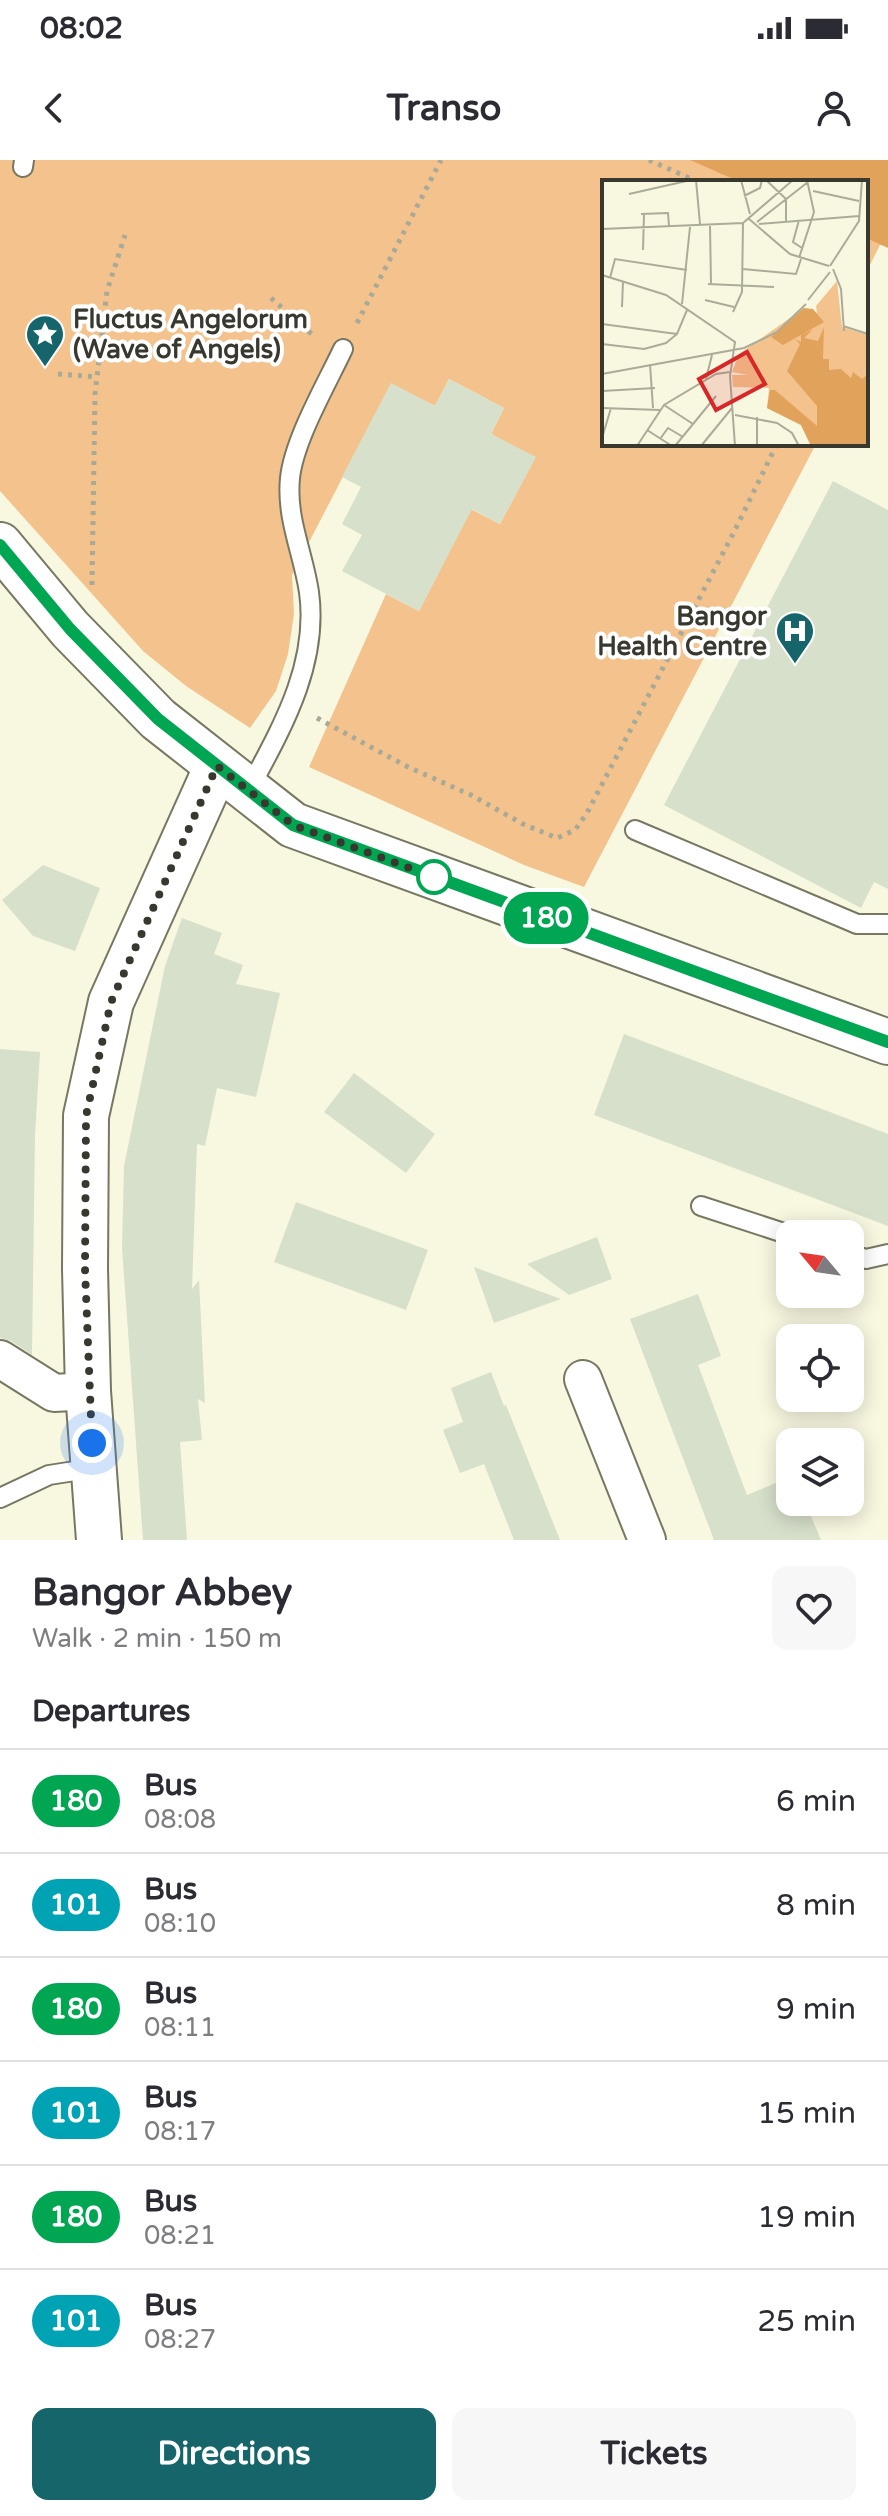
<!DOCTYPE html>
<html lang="en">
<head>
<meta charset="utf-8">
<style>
	:root { --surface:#fff; --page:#f7f7f7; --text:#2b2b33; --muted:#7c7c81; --line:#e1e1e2; --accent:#16656b }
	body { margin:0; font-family:"Varela Round",sans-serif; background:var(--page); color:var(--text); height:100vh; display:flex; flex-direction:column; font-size:30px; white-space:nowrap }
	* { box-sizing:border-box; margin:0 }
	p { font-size:26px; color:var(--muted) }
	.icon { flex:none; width:44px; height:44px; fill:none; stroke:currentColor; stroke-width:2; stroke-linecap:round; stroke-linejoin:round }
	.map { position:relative; height:1380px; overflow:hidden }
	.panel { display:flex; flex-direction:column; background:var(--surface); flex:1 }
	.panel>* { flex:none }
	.badge { padding:0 16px; border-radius:26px; font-size:28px; line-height:52px }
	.needle { width:52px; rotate:299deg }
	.fabs { position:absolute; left:776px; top:1060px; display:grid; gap:16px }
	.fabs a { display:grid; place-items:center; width:88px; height:88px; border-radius:16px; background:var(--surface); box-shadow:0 4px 20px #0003; font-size:40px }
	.you { position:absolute; width:40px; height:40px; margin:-20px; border:6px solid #fff; border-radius:50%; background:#1a73e8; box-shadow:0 0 0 12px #1a73e833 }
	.map>.badge { position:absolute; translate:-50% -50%; box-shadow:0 0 0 4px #fff }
	h2 { padding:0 32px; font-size:30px; line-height:72px }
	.round { display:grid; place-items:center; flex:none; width:84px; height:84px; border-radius:16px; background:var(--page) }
	.summary { display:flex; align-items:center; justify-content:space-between; height:136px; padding:0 32px }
	h1 { font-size:38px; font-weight:700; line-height:60px }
	.button { display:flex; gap:16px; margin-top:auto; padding:16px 32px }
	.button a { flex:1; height:92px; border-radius:16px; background:var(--accent); color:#fff; font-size:32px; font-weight:700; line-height:92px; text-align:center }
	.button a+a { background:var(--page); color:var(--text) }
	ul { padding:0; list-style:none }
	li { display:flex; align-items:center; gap:24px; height:104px; padding:0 32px; border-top:2px solid var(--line) }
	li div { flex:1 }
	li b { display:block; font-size:30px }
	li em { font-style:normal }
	li .badge { min-width:88px; font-weight:700; text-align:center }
	.status { display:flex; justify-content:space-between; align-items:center; height:56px; padding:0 40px; background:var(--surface); direction:ltr }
	.status svg { height:22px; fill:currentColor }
	header { display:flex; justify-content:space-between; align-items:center; height:104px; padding:0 32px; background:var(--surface); font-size:36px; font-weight:700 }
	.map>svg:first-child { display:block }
	.green { fill:#f4c38d }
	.forest { fill:#e1a35b }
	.building { fill:#d7e0cb }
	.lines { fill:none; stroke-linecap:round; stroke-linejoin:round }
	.lane-casing { stroke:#777762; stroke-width:22 }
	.street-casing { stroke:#777762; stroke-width:40 }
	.secondary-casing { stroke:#777762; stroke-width:48 }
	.primary-casing { stroke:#777762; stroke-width:48 }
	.path { stroke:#a9a998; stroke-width:5; stroke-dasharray:4 6; stroke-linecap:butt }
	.lane { stroke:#fff; stroke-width:18 }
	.street { stroke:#fff; stroke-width:36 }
	.secondary { stroke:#fff; stroke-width:44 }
	.primary { stroke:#fff; stroke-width:44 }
	.line-casing { stroke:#fff; stroke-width:18 }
	.line { stroke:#00a651; stroke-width:12 }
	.walk { stroke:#38382f; stroke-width:8; stroke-dasharray:0 14.4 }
	.stop-dot { fill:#fff; stroke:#00a651; stroke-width:4 }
	.labels { text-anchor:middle; stroke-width:8; stroke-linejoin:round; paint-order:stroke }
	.poi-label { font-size:26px; font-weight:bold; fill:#38382f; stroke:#fff; text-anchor:start }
	.inset-road { fill:none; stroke:#abab9a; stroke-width:2 }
	.view { fill:#d62828; fill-opacity:0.15; stroke:#d62828; stroke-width:4 }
	.inset-edge { fill:none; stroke:#38382f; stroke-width:4 }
</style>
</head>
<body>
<div class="status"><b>08:02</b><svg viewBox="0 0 49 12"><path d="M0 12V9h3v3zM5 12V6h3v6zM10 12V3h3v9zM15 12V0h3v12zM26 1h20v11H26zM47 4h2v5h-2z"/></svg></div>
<header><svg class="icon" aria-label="back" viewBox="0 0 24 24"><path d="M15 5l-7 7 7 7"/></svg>Transo<svg class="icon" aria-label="person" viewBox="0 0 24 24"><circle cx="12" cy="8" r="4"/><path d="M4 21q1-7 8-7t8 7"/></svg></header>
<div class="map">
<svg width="888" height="1380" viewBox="0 0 888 1380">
	<rect width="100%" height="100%" fill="#f8f8e1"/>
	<path class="green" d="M 0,0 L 888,0 L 888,82 L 880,85 L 866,113 L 866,22 L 604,22 L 604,284 L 816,284 L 584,727 L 524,705 L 309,607 L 386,434 L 419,451 L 442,406 L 465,346 L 500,364 L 535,298 L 491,274 L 504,248 L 449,219 L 435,246 L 391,224 L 292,415 L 294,454 L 288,494 L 276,531 L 250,568 L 186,526 L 143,491 L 0,331 Z"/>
	<path class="forest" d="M 690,0 L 888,0 L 888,88 L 866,78 L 866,22 L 740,22 Z"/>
	<path class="building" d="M 449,219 L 504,248 L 491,274 L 536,297 L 500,364 L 472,349 L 419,451 L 342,411 L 362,375 L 342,364 L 361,327 L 342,317 L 391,223 L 435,246 Z
		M 833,321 L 888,350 L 888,729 L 874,722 L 861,748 L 664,645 Z
		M 43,705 L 100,728 L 75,791 L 33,776 L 2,740 Z
		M 182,758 L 222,773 L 214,794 L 243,805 L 236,824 L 280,833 L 256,937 L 217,928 L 205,986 L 197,984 L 192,1129 L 199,1120 L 205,1243 L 198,1239 L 202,1280 L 180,1282 L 187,1380 L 143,1380 L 122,1088 L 124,1006 L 165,806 Z
		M 624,874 L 888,974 L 888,1066 L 594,955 Z
		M 0,889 L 40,892 L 35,976 L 32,1195 L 11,1181 L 0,1178 Z
		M 354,913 L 435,974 L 406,1013 L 324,952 Z
		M 296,1042 L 428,1090 L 406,1150 L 274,1102 Z
		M 597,1077 L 612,1119 L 569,1135 L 527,1104 Z
		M 474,1107 L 561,1139 L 494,1163 Z
		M 698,1134 L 721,1196 L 698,1205 L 747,1335 L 790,1317 L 790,1342 L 805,1342 L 821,1380 L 714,1380 L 630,1159 Z
		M 491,1212 L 504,1246 L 506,1245 L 560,1380 L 514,1380 L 484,1304 L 460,1313 L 443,1270 L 463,1262 L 451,1228 Z"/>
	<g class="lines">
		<g class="lane-casing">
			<path id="lane" d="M 23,7 L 24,0
				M 248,631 C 281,569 319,505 309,432 C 303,392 286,359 290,318 C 294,280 326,225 343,189
				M 635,670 L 857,764 L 888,764
				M 701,1046 L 790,1075
				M 850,1094 L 866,1099 L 888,1094
				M 0,1338 L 49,1315 L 94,1308"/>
		</g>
		<g class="street-casing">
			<path id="street" d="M 0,1199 L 54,1233 L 88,1231
				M 583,1219 L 647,1380"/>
		</g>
		<g class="secondary-casing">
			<path id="secondary" d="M 99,1380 L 88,1231 L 85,1109 L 86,956 L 111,842 L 217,606"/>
		</g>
		<g class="primary-casing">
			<path id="primary" d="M 0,385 L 70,469 L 158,559 L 293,665 L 888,882"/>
		</g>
		<path class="path" d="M 649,0 L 698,22
			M 271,138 L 314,176
			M 357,163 L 441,0
			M 58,214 L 97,217
			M 92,425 L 95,234 L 107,131 L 125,75
			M 317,558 L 408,607 L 471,635 L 523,664 L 557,678 L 575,670 L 587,653 L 734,372 L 777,284"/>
		<use href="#lane" class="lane"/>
		<use href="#street" class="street"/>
		<use href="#secondary" class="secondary"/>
		<use href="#primary" class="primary"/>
	</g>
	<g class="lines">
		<g class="line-casing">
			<path id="line" d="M 0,385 L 70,469 L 158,559 L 293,665 L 888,882"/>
		</g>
		<use href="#line" class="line"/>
		<path class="walk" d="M 92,1283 L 85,1109 L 86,956 L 111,842 L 217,606 L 293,665 L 445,721 L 434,717"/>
	</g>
	<defs>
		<g id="sight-pin" transform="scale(2)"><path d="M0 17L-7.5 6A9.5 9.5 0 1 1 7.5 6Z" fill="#16656b" stroke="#fff"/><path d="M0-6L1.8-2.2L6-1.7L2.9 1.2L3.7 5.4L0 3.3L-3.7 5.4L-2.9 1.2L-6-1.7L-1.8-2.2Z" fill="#fff"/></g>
		<g id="hospital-pin" transform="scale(2)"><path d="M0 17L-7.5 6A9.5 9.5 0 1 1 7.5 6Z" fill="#16656b" stroke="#fff"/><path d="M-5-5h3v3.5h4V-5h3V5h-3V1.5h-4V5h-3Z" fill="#fff"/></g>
	</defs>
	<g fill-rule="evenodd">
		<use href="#sight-pin" x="45" y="174"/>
		<use href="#hospital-pin" x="795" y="471"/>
	</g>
	<circle class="stop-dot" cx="434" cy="717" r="16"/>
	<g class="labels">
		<g class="poi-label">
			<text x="73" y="168">Fluctus Angelorum<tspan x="73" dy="30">(Wave of Angels)</tspan></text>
			<text x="767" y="465" text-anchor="end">Bangor<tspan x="767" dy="30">Health Centre</tspan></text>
		</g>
	</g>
	<g transform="translate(602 20)">
		<rect width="266" height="266" fill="#f8f8e1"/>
		<path d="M 235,101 L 240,147 L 266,155 L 266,266 L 209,266 L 199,245 L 165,228 L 167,208 L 131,207 L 130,195 L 146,195 L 130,192 L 137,174 L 202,128 L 215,133 L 214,126 Z" fill="#f4c38d"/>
		<path d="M 202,128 L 211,129 L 222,142 L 181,165 L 169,157 ZM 222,147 L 221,179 L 227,179 L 227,190 L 239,189 L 249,198 L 251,192 L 260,199 L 266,194 L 266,266 L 209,266 L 199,245 L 165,228 L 168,210 L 173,210 L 215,246 L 215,226 L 185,191 L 198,164 L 193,159 L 199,162 L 199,155 L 211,149 L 202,158 L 216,161 Z" fill="#e1a35b"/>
		<path class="inset-road" d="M 94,0 L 98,44M 139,0 L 148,34M 164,0 L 184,19 L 184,41M 211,11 L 257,21M 27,14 L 89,0M 142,16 L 158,8 L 160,0M 39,34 L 66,33 L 67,46M 147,39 L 188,74 L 227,86M 197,40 L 191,62 L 200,68M 155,42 L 206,2M 157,44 L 257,36M 108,46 L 109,103M 0,49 L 141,43 L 191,0M 41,70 L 42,34M 197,78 L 212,32 L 205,0M 228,86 L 257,41 L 260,0M 141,89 L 194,94 L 199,79M 231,89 L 239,109 L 242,151M 0,95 L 64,115 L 133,162 L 128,196 L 133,266M 8,98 L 13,79 L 85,90M 106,104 L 172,107M 103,120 L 132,127M 206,120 L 228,92M 80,124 L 88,47M 20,127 L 21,101M 131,132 L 140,112 L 141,43M 0,144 L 75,154M 241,146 L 266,154M 0,164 L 42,169 L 64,163 L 75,154 L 85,130M 48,184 L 51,228M 0,194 L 142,168 L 175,152 L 204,124M 104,199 L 110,175M 0,211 L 53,208M 62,225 L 91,244M 0,228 L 58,230M 133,235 L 175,243 L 190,253 L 197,266M 45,250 L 70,266M 0,258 L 9,228M 58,259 L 66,248 L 81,257M 35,266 L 62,225 L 114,194 L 128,192M 73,266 L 114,216M 99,266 L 130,228M 155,266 L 155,237"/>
		<path class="view" d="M 145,172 L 163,204 L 114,230 L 97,199 Z"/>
		<rect width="266" height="266" class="inset-edge"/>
	</g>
</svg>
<div class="fabs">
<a><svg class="needle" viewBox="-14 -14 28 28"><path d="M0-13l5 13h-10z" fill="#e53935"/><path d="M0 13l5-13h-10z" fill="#7c7c81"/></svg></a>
<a><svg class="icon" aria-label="locate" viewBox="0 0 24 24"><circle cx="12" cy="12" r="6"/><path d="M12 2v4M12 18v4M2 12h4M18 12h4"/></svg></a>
<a><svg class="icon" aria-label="layers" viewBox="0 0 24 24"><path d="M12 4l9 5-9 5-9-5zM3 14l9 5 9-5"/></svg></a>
</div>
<div class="you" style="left:92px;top:1283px"></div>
<b class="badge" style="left:546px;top:758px;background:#00a651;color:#fff">180</b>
</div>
<section class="panel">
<div class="summary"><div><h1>Bangor Abbey</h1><p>Walk · 2 min · 150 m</p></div><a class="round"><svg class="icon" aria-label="heart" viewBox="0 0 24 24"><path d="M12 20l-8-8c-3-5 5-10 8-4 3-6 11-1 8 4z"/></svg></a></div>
<h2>Departures</h2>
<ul>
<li><span class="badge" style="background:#00a651;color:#fff">180</span><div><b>Bus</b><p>08:08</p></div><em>6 min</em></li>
<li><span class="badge" style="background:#00a3b4;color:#fff">101</span><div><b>Bus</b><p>08:10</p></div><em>8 min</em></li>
<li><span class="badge" style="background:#00a651;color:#fff">180</span><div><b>Bus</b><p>08:11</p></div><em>9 min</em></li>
<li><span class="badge" style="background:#00a3b4;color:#fff">101</span><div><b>Bus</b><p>08:17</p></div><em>15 min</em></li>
<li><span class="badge" style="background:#00a651;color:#fff">180</span><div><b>Bus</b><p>08:21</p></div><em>19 min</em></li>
<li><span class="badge" style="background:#00a3b4;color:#fff">101</span><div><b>Bus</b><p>08:27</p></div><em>25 min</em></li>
</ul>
<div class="button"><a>Directions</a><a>Tickets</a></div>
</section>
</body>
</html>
